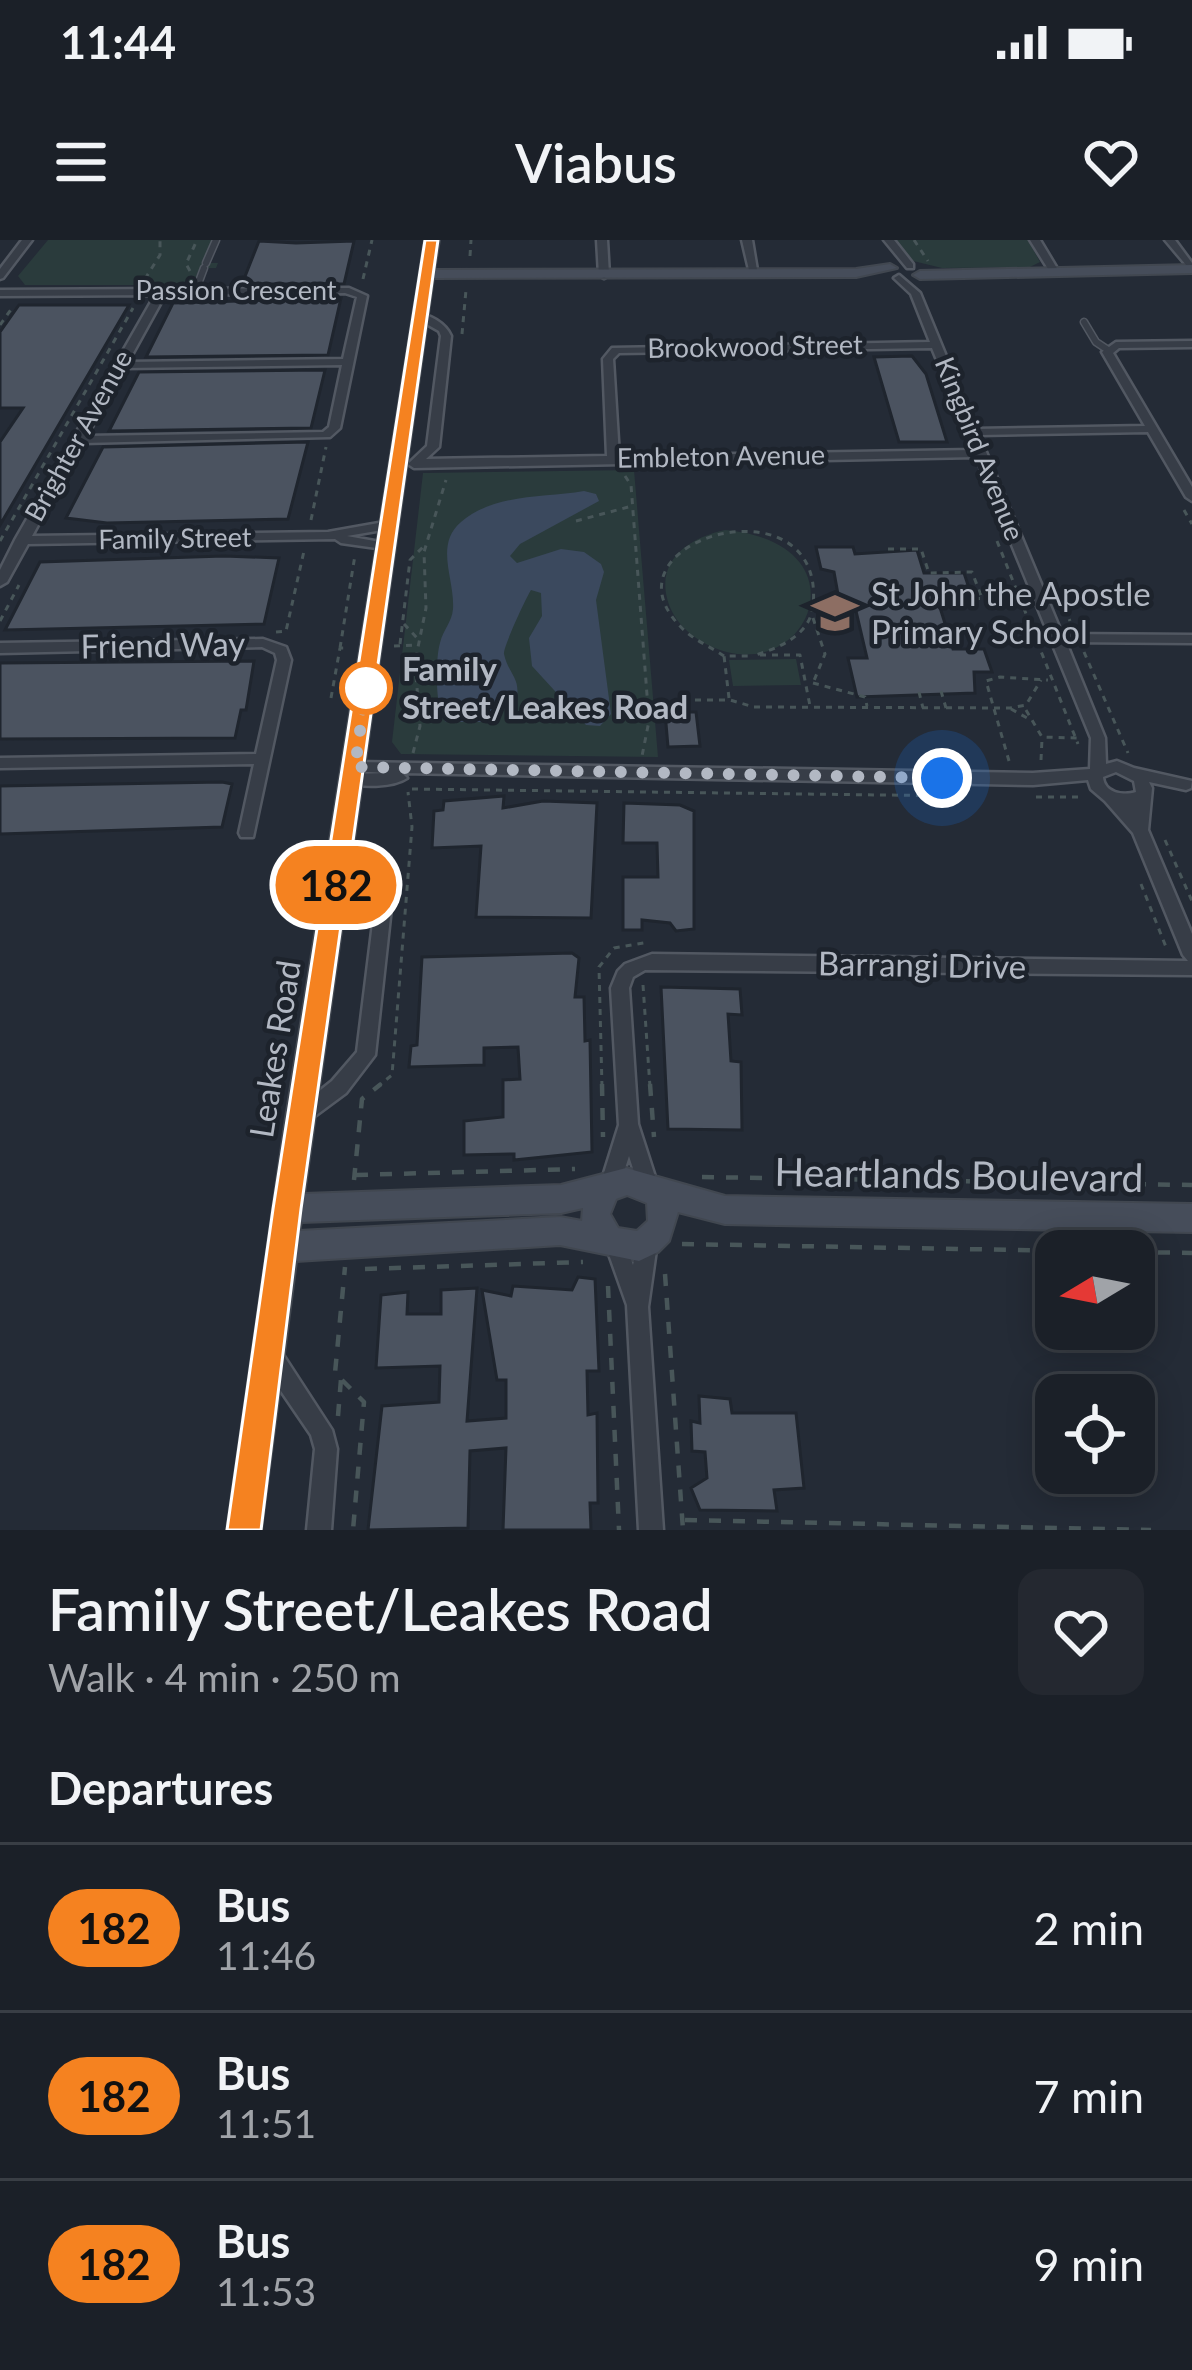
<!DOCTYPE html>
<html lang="en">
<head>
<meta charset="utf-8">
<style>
	:root { --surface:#1b2028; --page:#242830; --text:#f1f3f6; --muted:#a0a3a8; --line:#393e45 }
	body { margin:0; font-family:Lato,sans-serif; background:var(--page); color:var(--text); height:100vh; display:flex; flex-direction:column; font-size:45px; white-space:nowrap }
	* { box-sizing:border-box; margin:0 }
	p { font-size:39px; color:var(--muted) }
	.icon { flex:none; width:66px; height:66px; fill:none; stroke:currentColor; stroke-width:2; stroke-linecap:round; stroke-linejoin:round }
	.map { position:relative; height:1290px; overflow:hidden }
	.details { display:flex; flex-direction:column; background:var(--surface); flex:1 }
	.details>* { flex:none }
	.badge { padding:0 24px; border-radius:39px; font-size:42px; line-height:78px }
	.needle { width:78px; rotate:260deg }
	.buttons { position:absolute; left:1035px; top:990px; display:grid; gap:24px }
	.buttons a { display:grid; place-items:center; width:120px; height:120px; border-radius:24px; background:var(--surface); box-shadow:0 6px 30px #0003,0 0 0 3px var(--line); font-size:60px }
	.you { position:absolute; width:60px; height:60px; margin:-30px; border:9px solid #fff; border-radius:50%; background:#1a73e8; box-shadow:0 0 0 18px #1a73e833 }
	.map>.badge { position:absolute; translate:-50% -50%; box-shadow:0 0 0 6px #fff }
	h2 { padding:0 48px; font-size:45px; line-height:108px }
	.round { display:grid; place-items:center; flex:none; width:126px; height:126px; border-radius:24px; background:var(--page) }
	.headline { display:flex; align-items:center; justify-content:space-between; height:204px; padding:0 48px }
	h1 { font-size:57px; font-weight:600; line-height:90px }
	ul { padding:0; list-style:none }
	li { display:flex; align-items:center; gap:36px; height:168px; padding:0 48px; border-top:3px solid var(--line) }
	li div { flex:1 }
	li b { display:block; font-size:45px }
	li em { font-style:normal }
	li .badge { min-width:132px; font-weight:700; text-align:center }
	.status { display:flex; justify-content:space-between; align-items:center; height:84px; padding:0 60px; background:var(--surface); direction:ltr }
	.status svg { height:33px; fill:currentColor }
	header { display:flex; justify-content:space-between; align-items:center; height:156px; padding:0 48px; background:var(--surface); font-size:54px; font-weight:600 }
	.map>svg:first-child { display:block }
	.green { fill:#2a3b3c }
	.water { fill:#3b495e }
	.building { fill:#4b5360; stroke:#1f252e; stroke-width:3 }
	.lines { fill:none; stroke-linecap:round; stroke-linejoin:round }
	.lane-casing { stroke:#525862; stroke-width:9 }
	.street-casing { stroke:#525862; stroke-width:5 }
	.secondary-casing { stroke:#414750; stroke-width:4 }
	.path-far1 { stroke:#485659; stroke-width:3; stroke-dasharray:6 6; stroke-linecap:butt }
	.path { stroke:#485659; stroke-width:4.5; stroke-dasharray:12 12; stroke-linecap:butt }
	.lane { stroke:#373d47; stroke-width:6 }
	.street { fill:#373d47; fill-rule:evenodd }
	.secondary { fill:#464d5a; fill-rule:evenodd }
	.line { fill:#f58220; stroke:#fff; stroke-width:3 }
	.walk { stroke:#b2b8c3; stroke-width:12; stroke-dasharray:0 21.6 }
	.stop-dot { fill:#fff; stroke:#f58220; stroke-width:6 }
	.labels { text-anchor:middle; stroke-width:9; stroke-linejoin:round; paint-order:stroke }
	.far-street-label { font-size:27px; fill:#b2b8c3; stroke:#1d232c }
	.poi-label { font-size:33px; fill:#b2b8c3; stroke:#1d232c; text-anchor:start }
	.street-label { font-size:33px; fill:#b2b8c3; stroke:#1d232c }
	.stop-label { font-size:33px; font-weight:bold; fill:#b2b8c3; stroke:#1d232c; text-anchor:start }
	.near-street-label { font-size:39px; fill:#b2b8c3; stroke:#1d232c }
</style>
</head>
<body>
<div class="status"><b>11:44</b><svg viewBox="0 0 49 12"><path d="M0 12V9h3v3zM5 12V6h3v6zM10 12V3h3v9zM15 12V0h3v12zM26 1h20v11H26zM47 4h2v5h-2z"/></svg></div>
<header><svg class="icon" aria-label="menu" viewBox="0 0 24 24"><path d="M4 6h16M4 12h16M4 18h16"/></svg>Viabus<svg class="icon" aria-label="heart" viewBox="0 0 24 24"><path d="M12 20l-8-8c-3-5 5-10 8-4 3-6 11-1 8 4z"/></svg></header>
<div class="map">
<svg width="1192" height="1290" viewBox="0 0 1192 1290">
	<rect width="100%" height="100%" fill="#242b36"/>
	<path class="green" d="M 48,0 L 212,0 L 202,23 L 218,23 L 216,28 L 200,28 L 192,45 L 25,45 L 18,36 Z
		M 896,0 L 1028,0 L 1040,22 L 1030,27 L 942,28 L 905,19 Z
		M 634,230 L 658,517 L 401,514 L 392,502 L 423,233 Z
		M 725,290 C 871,303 807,453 708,405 C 688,395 672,379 667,358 C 657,318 692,297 725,290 Z
		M 796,419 L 801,445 L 733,446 L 729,420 Z"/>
	<path class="water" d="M 584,251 L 596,254 L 599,261 L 520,304 L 510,316 L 517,323 L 561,309 L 584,312 L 601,324 L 604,332 L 596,360 L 611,474 L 600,486 L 586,485 L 532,426 L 529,398 L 542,376 L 541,353 L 531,350 C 526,358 503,407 504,414 C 508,434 522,438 516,461 L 482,482 L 446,482 C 435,472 435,420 440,403 C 443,390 452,382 453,369 C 455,339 434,305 461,282 C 495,253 543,258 584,251 Z"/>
	<path class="building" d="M 259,1 L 296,3 L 354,1 L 344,44 L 242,44 Z
		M 341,58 L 328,115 L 146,117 L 173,63 Z
		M 19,65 L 129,65 L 0,285 L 0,202 L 23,168 L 0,168 L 0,92 Z
		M 912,116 L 926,134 L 947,202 L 899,202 L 874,117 Z
		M 325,130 L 311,188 L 109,191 L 139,132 Z
		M 308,202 L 288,279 L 107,283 L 66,278 L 103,207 Z
		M 816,307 L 853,307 L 855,314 L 917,310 L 924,333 L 964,333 L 972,357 L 937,358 L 953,409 L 984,409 L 992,432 L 974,432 L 975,453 L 857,457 L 848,418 L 867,418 L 856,371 L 841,371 L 834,332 L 821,329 Z
		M 224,316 L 279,318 L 264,384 L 5,390 L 40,322 Z
		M 254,421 L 246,470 L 241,470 L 235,498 L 0,499 L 0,423 Z
		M 665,472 L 696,472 L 700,506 L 668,507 Z
		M 222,542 L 232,544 L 222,587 L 0,594 L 0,546 Z
		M 504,556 L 503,568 L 543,561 L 597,563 L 591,678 L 476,677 L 481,606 L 432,608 L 434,571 L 443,570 L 444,561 Z
		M 624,563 L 680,565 L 694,571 L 694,689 L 676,691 L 670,683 L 642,680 L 642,690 L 623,690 L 623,637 L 658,637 L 657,603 L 623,603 Z
		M 572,713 L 579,718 L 575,757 L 584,757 L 585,801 L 590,800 L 592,912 L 514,920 L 514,914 L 464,915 L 464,881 L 503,877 L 503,840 L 520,839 L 518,807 L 484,808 L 484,825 L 409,827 L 411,806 L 417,805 L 422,717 Z
		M 661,747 L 740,749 L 742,775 L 728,774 L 731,821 L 741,822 L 742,890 L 668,889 Z
		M 578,1037 L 595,1039 L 599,1131 L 587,1131 L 588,1175 L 597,1173 L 598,1263 L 590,1263 L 591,1290 L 503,1290 L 506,1208 L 470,1211 L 468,1288 L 368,1290 L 382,1166 L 439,1162 L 440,1126 L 376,1128 L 381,1055 L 408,1052 L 407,1074 L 441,1074 L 441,1050 L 477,1048 L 467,1181 L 506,1178 L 506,1140 L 497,1140 L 482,1050 L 511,1056 L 513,1046 L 572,1050 Z
		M 699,1156 L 730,1159 L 732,1173 L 796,1173 L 804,1248 L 774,1250 L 777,1271 L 700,1270 L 691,1248 L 707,1238 L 705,1212 L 692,1211 L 691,1181 L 700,1183 Z"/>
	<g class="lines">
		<g class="lane-casing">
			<path id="lane" d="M 206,23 L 216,0
				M 195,52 L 204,28
				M 1084,82 L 1096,102 L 1108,110"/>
		</g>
		<g class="street-casing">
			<path id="street" d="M 22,0 L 32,0 L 3,38 L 0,39 L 0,29 Z
				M 597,0 L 607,0 L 609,35 L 604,38 L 599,35 Z
				M 742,0 L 752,0 L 758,36 L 750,34 Z
				M 884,0 L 894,0 L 913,24 L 913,28 L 907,28 Z
				M 1030,0 L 1040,0 L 1058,30 L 1056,32 L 1050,32 Z
				M 1165,0 L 1175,0 L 1192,23 L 1192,32 Z
				M 899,35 L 920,53 L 976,189 L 1145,186 L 1102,112 L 1116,102 L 1192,101 L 1192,107 L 1119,108 L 1113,113 L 1192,247 L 1192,261 L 1186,257 L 1148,192 L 979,195 L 1062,394 L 1192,395 L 1192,403 L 1066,402 L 1105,498 L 1106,524 L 1117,521 L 1134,528 L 1192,541 L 1191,548 L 1186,550 L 1149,542 L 1152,548 L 1148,590 L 1192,694 L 1192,735 L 645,730 L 633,737 L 629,748 L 638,884 L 658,946 L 655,953 L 648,955 L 641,953 L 629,916 L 617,953 L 610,955 L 603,953 L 600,946 L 619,885 L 611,748 L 618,731 L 625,724 L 652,714 L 1188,721 L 1183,715 L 1133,593 L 1105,561 L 1091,549 L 1088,540 L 1033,545 L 402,533 L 407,538 C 394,547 358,549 345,540 L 353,534 L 387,533 L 350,531 L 347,527 L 350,523 L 355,522 L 1033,533 L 1090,529 L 1091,498 L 976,217 L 414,228 L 408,224 L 427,206 L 441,96 L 439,91 L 416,78 L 416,74 C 429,73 446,84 451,96 L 439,207 L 426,219 L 607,216 L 603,119 L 612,108 L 930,102 L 911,54 L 894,38 ZM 932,108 L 974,210 L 619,216 L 613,119 L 619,113 ZM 1116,532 L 1134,541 L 1136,552 C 1123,556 1104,553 1103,537 Z
				M 349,48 L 367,56 L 340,188 L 330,197 L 83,203 L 32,296 L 328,292 L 390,281 L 396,285 L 394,288 L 347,296 L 391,304 L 391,310 L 341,303 L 335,299 L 28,304 L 7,342 L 0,346 L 0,330 L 15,300 L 155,55 L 0,56 L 0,50 ZM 345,53 L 357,57 L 343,119 L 128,122 L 165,55 ZM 342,125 L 329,187 L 323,192 L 87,196 L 124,128 Z
				M 263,399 L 286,407 L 291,420 L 253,597 L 241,597 L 239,593 L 254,524 L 0,528 L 0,518 L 256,514 L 277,420 L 275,413 L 262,407 L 0,413 L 0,403 Z
				M 341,612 L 385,640 L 392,659 L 375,815 L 346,853 L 300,887 L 293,884 L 290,878 L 293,872 L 332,841 L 357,812 L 376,659 L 372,649 L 335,622 L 333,618 L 335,614 Z
				M 615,993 L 622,996 L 633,1025 L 640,996 L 647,993 L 654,996 L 657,1003 L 648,1067 L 663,1290 L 639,1290 L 627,1065 L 605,1003 L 608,996 Z
				M 272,1107 L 280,1110 L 332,1190 L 337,1209 L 331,1290 L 307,1290 L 315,1209 L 311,1195 L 264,1126 L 261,1118 L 264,1110 Z"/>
		</g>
		<g class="secondary-casing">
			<path id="secondary" d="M 425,0 L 439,0 L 434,30 L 856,29 L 890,24 L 897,28 L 856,37 L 433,38 L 304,954 L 561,945 L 626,928 L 725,956 L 1192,964 L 1192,992 L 725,984 L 678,972 L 669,1001 L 658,1012 L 639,1021 L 560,1005 L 296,1021 L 261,1290 L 227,1290 L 286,878 ZM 627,955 L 647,963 L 648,981 L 637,991 L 618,988 L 610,974 L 616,959 ZM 583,968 L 582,981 L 560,977 L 299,991 L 301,982 L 561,973 Z
				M 1192,25 L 1192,33 L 920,39 L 913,35 L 920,31 Z"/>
		</g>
		<path class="path-far1" d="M 914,0 L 928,21
			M 470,16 L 471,0
			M 190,31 L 186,24 L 197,0
			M 145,39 L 160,15 L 160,0
			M 363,39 L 372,0
			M 0,85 L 12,68
			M 462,94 L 466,50
			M 625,236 L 631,245 L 649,481 L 642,516
			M 1184,270 L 1192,284
			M 311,280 L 326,207
			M 576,281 L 632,266
			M 0,301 L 133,68
			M 997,301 L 1078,504
			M 888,309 L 921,309 L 929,333 L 972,332 L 982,358
			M 1055,346 L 1070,381
			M 950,359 L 1018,358
			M 813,378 L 825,414 L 813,443
			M 0,381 L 19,345
			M 404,384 L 418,399
			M 276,392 L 286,391 L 304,311
			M 400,404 L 410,320 L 424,306
			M 394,406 L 415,405
			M 340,408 L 355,315
			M 1084,412 L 1128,513
			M 760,415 L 800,415 L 810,466
			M 724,416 C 711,407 696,401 685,391 C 587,301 827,233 813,366 C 810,396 777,409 752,416
			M 813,443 L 865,457 L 867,466
			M 941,451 L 946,468
			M 919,452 L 923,468
			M 331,458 L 340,408 L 349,408
			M 729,458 L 724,416 L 750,416
			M 683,460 L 730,460 L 754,467 L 1010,468 L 1026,465 L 1041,440
			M 1011,469 L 1029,479
			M 1026,470 L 1042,497 L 1078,498
			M 413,513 L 420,486 L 415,422 L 426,368 L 424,312 L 446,240
			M 1041,520 L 1042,499
			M 1009,521 L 986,441 L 1000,437 L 1048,440
			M 412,549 L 961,556
			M 1036,557 L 1081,557
			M 1165,600 L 1192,661
			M 1141,644 L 1166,707
			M 643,745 L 650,847
			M 377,847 L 392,835 L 412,587 L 408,552
			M 602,847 L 599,727 L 614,708 L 649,702"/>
		<path class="path" d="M 602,844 L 603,897
			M 650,844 L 654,897
			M 356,935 L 575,929
			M 702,937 L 1192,945
			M 354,940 L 362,859 L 381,844
			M 682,1004 L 1074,1011
			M 1134,1012 L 1192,1013
			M 365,1029 L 583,1022
			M 665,1034 L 683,1290
			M 608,1046 L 619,1290
			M 342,1140 L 364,1162 L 353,1290
			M 338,1176 L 341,1139 L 335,1133 L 345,1027
			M 685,1280 L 1151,1290"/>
		<use href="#lane" class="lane"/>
		<use href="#street" class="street"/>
		<use href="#secondary" class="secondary"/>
	</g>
	<path class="line" d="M 425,0 L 438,0 L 301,969 L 261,1290 L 227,1290 L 273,969 Z"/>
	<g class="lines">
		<path class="walk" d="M 366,448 L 355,527 L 942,538"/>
	</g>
	<defs>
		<g id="school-bare" transform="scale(3.6)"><path d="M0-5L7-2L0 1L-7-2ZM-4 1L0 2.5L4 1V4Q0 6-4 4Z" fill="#8d6e63" stroke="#1d232c" stroke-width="2.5" paint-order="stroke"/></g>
	</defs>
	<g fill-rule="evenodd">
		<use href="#school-bare" x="835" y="373"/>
	</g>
	<circle class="stop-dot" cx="366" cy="448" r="24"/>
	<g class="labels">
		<g class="far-street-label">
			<text x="236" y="60">Passion Crescent</text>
			<text transform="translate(755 107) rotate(-1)" y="9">Brookwood Street</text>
			<text transform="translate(79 196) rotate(-61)" y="9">Brighter Avenue</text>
			<text transform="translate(979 209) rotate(68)" y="9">Kingbird Avenue</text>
			<text transform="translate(721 217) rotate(-1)" y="9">Embleton Avenue</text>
			<text transform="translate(175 299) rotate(-1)" y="9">Family Street</text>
		</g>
		<g class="poi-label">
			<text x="871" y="366">St John the Apostle<tspan x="871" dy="38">Primary School</tspan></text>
		</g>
		<g class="street-label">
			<text transform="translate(163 405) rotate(-1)" y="12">Friend Way</text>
			<text transform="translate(922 725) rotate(1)" y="12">Barrangi Drive</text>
			<text transform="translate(275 809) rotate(-81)" y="12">Leakes Road</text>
		</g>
		<g class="stop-label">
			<text x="402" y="441">Family<tspan x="402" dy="38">Street/Leakes Road</tspan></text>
		</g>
		<g class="near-street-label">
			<text transform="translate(959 935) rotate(1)" y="14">Heartlands Boulevard</text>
		</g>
	</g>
</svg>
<div class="buttons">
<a><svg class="needle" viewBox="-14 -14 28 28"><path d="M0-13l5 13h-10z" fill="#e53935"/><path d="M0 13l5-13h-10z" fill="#a0a3a8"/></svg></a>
<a><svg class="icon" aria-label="locate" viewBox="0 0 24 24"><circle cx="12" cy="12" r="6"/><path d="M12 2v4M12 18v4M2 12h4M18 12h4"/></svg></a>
</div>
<div class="you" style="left:942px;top:538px"></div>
<b class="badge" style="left:336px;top:645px;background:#f58220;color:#111">182</b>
</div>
<section class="details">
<div class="headline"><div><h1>Family Street/Leakes Road</h1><p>Walk · 4 min · 250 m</p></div><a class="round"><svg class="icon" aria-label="heart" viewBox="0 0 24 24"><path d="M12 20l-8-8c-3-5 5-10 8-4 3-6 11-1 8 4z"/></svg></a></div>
<h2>Departures</h2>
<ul>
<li><span class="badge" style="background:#f58220;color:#111">182</span><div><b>Bus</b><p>11:46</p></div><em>2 min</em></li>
<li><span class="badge" style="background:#f58220;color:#111">182</span><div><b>Bus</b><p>11:51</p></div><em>7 min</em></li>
<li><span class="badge" style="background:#f58220;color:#111">182</span><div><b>Bus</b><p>11:53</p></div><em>9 min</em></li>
</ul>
</section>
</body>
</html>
